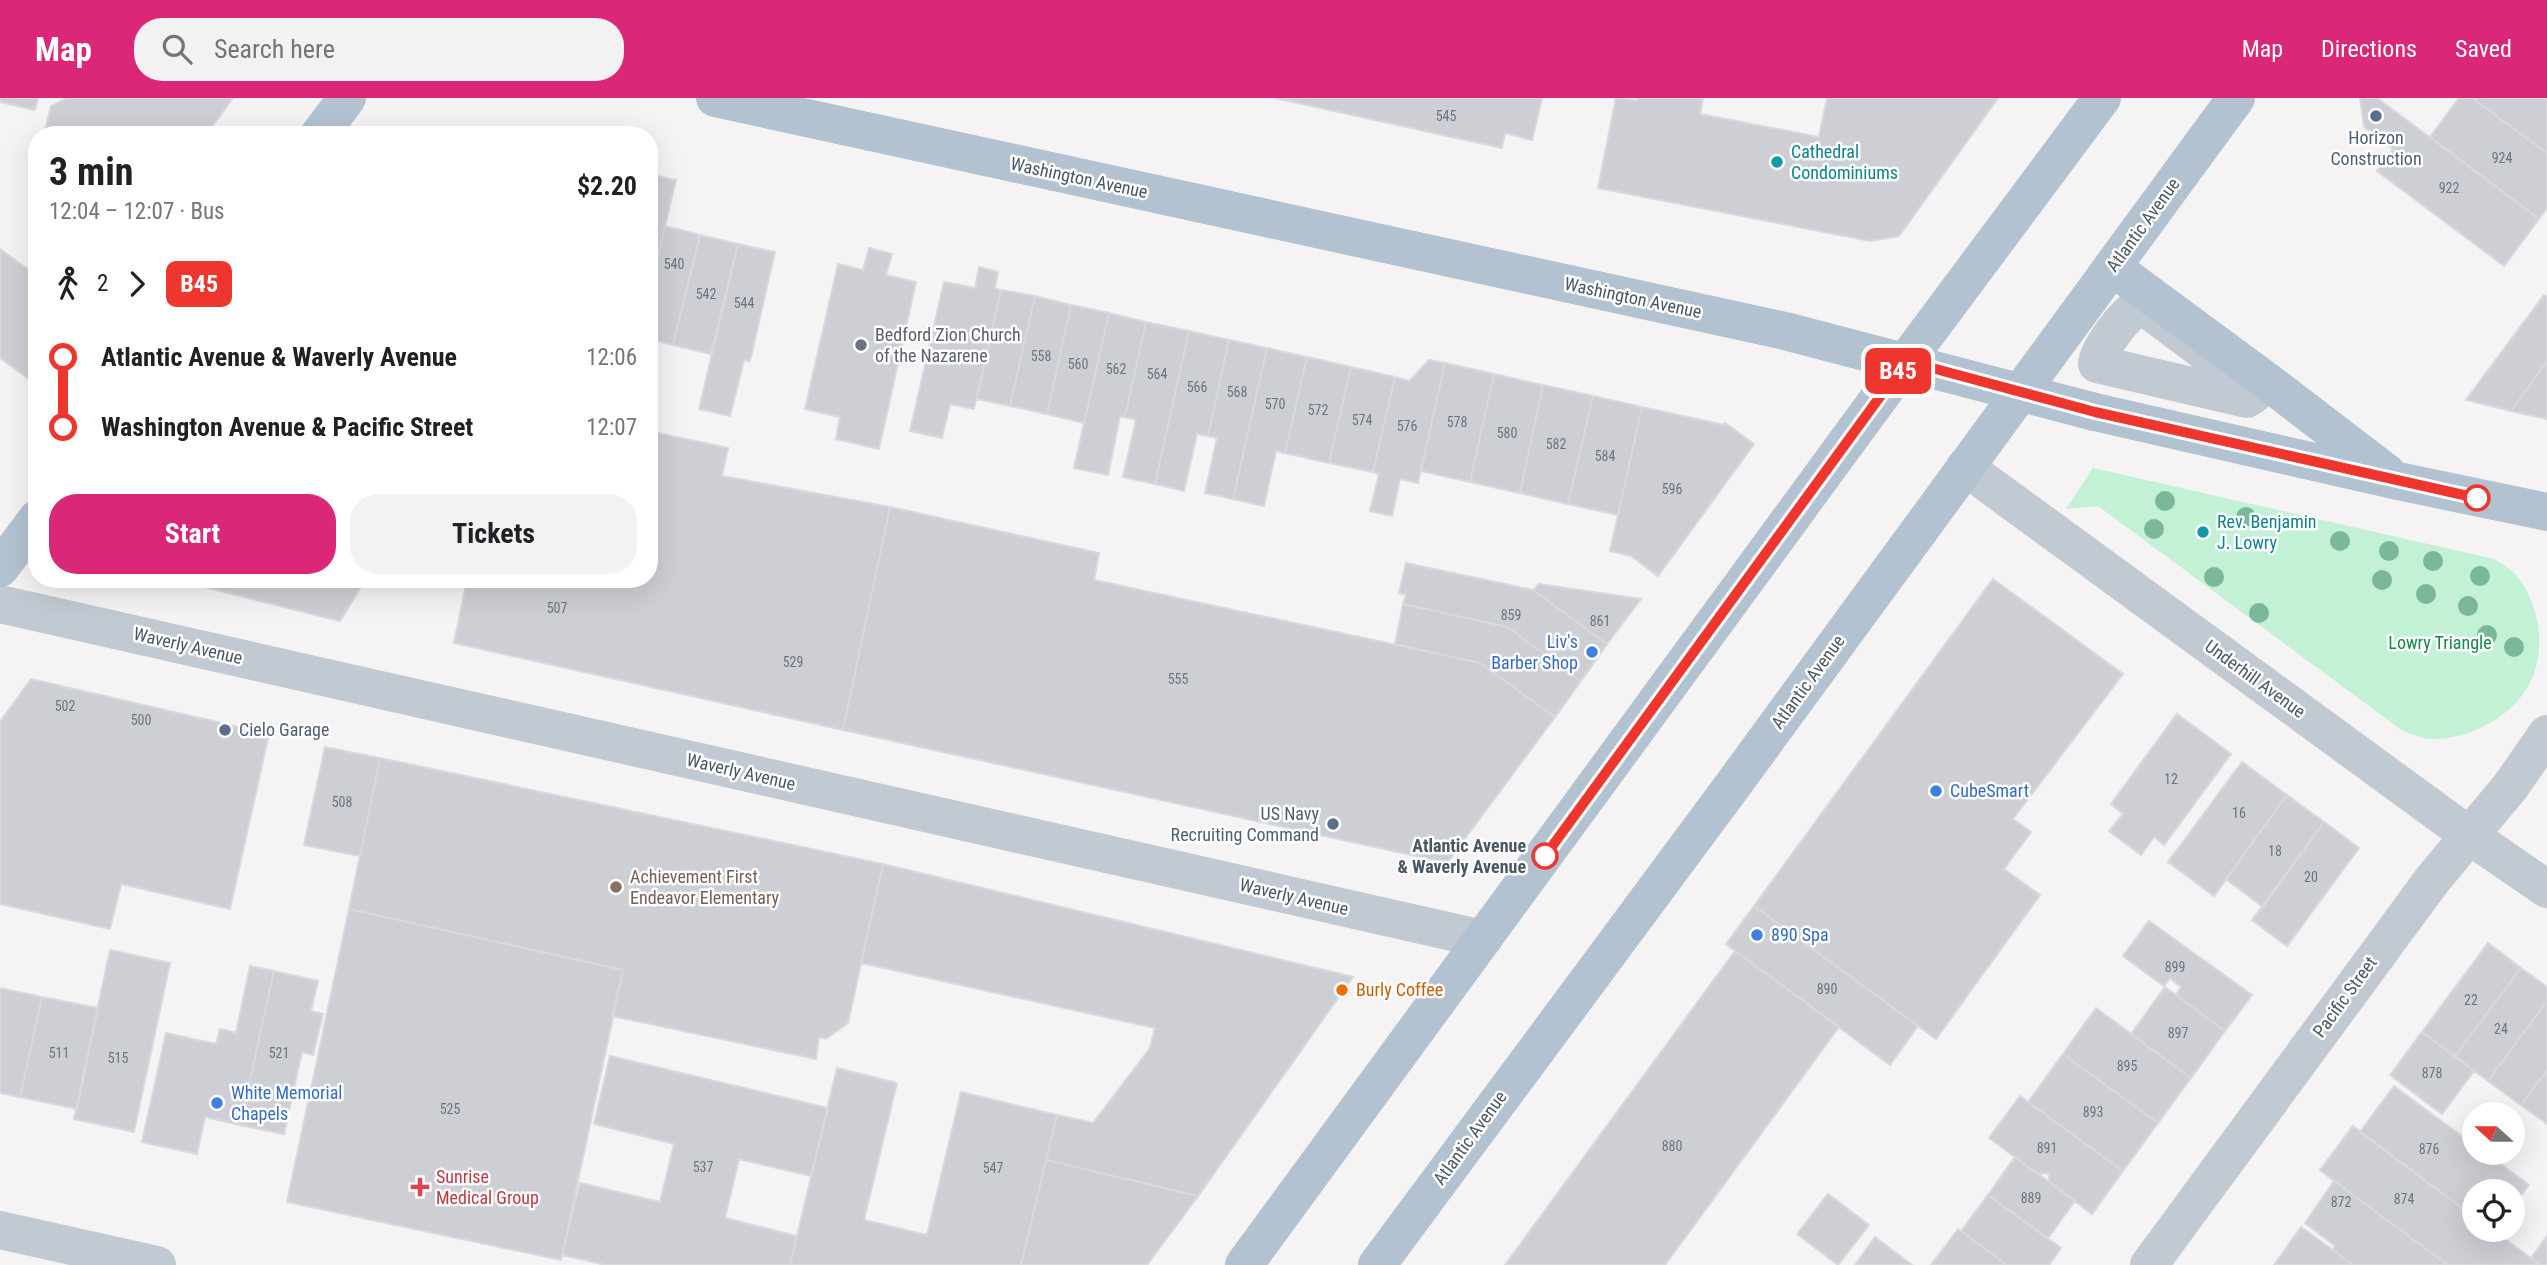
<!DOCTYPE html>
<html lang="en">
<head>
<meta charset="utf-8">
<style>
	:root { --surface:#fff; --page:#f2f2f2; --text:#202124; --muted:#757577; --accent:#db2777 }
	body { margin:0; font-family:"Roboto Condensed",sans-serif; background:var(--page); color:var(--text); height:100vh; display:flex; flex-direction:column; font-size:26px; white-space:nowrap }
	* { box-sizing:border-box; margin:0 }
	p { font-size:23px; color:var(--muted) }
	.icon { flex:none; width:38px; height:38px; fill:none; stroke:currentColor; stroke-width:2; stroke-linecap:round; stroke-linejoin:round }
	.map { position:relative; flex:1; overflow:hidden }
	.drawer { position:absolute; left:28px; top:28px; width:630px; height:462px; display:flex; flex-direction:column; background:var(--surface); border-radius:28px; box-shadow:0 7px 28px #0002 }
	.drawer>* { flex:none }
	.badge { padding:0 14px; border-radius:10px; font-size:24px; line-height:46px }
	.needle { width:46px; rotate:291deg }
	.controls { position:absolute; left:2462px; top:1004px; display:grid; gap:14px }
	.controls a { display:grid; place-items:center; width:63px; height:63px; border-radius:50%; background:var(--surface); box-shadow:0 7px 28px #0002; font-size:35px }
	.map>.badge { position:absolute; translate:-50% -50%; box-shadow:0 0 0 4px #fff }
	.legs { display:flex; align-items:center; gap:10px; height:77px; padding:0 21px; font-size:23px }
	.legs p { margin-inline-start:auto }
	.headline { display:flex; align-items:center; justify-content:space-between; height:119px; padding:0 21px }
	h1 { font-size:38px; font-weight:700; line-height:52px }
	.button { display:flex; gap:14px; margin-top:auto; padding:14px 21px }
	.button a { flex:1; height:80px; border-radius:28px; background:var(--accent); color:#fff; font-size:28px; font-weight:700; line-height:80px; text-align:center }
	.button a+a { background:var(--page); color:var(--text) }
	ul { padding:0 21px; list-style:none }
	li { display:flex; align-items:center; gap:24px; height:70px; font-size:26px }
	li i { display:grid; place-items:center; width:10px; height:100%; margin:0 9px; background:currentColor }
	li i::after { content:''; width:18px; height:18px; margin:-9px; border:5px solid; border-radius:50%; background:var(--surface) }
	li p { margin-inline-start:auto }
	li:first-child i { background:linear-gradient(#0000 50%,currentColor 0) }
	li:last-child i { background:linear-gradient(currentColor 50%,#0000 0) }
	header { display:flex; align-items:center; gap:42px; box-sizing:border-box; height:98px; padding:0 35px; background:var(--accent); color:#fff }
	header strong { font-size:33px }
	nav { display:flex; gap:38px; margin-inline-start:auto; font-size:24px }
	.search { width:490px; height:63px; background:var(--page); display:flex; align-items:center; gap:18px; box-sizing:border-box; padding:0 24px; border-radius:28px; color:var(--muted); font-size:26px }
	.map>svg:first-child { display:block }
	.green { fill:#c3f1d5 }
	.building { fill:#cdcfd5; stroke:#d7d9de; stroke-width:2 }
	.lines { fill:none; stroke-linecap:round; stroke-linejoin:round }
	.minor { stroke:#c1cad2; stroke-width:38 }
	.major { stroke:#b3c2d1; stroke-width:38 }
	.tree { fill:#7bb799 }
	.line-1-casing { stroke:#fff; stroke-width:16 }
	.line-1 { stroke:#ee352e; stroke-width:10 }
	.service-dot { fill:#5c6f8a; stroke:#fff; stroke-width:2.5 }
	.culture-dot { fill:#0f9aa8; stroke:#fff; stroke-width:2.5 }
	.worship-dot { fill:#6b7280; stroke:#fff; stroke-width:2.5 }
	.stop-1-dot { fill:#fff; stroke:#ee352e; stroke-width:3.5 }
	.shop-dot { fill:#3f7fe0; stroke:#fff; stroke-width:2.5 }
	.education-dot { fill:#8d6e63; stroke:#fff; stroke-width:2.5 }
	.food-dot { fill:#e8710a; stroke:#fff; stroke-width:2.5 }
	.health-dot { fill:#e0444e; stroke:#fff; stroke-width:2.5 }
	.labels { text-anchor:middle; stroke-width:5; stroke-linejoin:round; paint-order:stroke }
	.number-label { font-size:14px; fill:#6b747e }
	.service-label { font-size:18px; fill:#4e5e75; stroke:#fff }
	.culture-label { font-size:18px; fill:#0d838f; stroke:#fff; text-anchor:start }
	.street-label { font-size:18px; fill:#4a5661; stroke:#fff }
	.worship-label { font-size:18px; fill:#5b616d; stroke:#fff; text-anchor:start }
	.shop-label { font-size:18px; fill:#366cbe; stroke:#fff; text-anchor:start }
	.park-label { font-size:18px; fill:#17864f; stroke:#fff }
	.stop-label { font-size:18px; font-weight:bold; fill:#4a5661; stroke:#fff; text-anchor:end }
	.education-label { font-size:18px; fill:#785e54; stroke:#fff; text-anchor:start }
	.food-label { font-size:18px; fill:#c56008; stroke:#fff; text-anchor:start }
	.health-label { font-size:18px; fill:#be3a42; stroke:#fff; text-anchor:start }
</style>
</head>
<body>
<header>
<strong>Map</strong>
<div class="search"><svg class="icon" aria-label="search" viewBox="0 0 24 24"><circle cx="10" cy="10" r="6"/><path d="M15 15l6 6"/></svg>Search here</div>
<nav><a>Map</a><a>Directions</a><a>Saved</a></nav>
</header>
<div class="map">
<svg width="2547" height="1167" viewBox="0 0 2547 1167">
	<rect width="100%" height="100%" fill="#f5f3f3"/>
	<path class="green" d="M 2093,370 L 2494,461 C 2501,466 2510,470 2516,477 C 2538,503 2546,546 2533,578 C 2518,617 2469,643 2429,641 C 2420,640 2412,636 2403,633 L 2098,408 L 2066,411 Z"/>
	<path class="building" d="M 0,0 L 38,0 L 35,12 L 0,4 Z
		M 67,0 L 233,0 L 206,37 L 44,37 L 51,8 Z
		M 1275,0 L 1542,0 L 1532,42 L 1505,35 L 1502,50 Z
		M 1616,0 L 1637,3 L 1638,0 L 1703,0 L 1700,16 L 1819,39 L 1827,0 L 1998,0 L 1899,138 L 1870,143 L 1598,90 Z
		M 2360,0 L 2377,0 L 2539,121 L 2504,168 L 2377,73 L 2393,51 L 2364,29 Z
		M 2459,0 L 2472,0 L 2547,55 L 2547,110 L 2539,121 L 2430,39 Z
		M 2472,0 L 2547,0 L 2547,55 Z
		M 439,30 L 474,37 L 434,37 Z
		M 649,76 L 676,82 L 649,196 Z
		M 665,128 L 700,137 L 673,247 L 649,241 L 649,196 Z
		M 700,137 L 738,146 L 711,256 L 673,247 Z
		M 738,146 L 775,154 L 750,263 L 744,262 L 730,318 L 699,311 Z
		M 869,150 L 892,156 L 886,177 L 916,184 L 879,351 L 836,341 L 840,319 L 805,311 L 838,166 L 863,172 Z
		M 0,151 L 37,178 L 37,268 L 28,280 L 0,260 Z
		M 979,169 L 998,174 L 995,190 L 1001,192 L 974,311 L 950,306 L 942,340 L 910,333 L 944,184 L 975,190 Z
		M 1001,192 L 1035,198 L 1010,308 L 977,301 Z
		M 2544,197 L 2547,199 L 2547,263 L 2511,313 L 2466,302 Z
		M 1035,198 L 1071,207 L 1047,316 L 1010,308 Z
		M 1071,207 L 1109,215 L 1084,325 L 1047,316 Z
		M 1109,215 L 1146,224 L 1125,319 L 1120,318 L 1108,377 L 1074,370 Z
		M 1146,224 L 1189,233 L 1155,386 L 1123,379 L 1136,322 L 1125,319 Z
		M 1189,233 L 1229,242 L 1208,338 L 1197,336 L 1184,393 L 1155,386 Z
		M 1229,242 L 1267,250 L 1233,401 L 1205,395 L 1217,340 L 1208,338 Z
		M 1267,250 L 1307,259 L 1285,355 L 1276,353 L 1264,408 L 1233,401 Z
		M 1307,259 L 1351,269 L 1329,365 L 1285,355 Z
		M 1429,262 L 1445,265 L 1418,385 L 1400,381 L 1392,418 L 1370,413 L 1379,376 L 1373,374 L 1395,279 L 1409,283 Z
		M 2547,263 L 2547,321 L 2511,313 Z
		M 1445,265 L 1494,276 L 1470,384 L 1421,373 Z
		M 1351,269 L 1395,279 L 1373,374 L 1329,365 Z
		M 1494,276 L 1543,287 L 1520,395 L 1470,384 Z
		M 1543,287 L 1593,298 L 1568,406 L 1520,395 Z
		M 1593,298 L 1642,309 L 1618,417 L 1568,406 Z
		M 1642,309 L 1724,327 L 1725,325 L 1754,346 L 1658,478 L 1631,458 L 1610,453 Z
		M 649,333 L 728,350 L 722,378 L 890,409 L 843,632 L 454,545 L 467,481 L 649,481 Z
		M 890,409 L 1099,455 L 1094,482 L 1480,565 L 1555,619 L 1447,765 L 843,632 Z
		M 1406,465 L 1533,492 L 1607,546 L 1581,583 L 1507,529 L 1403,506 L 1406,497 L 1399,495 Z
		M 173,481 L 366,481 L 340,523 Z
		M 1993,481 L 2123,576 L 2013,721 L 2031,734 L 2004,771 L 2040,797 L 1936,941 L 1754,808 Z
		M 1539,486 L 1641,501 L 1607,546 L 1533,492 Z
		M 1403,506 L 1507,529 L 1581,583 L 1555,619 L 1480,565 L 1395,546 Z
		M 31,581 L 269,636 L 230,811 L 121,786 L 110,831 L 0,806 L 0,624 Z
		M 2177,616 L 2231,656 L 2164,747 L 2154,739 L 2141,757 L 2109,733 L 2123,716 L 2111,706 Z
		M 325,649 L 380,660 L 360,758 L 304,747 Z
		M 380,660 L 883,766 L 848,925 L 826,941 L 819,939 L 816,961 L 612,918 L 623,872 L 349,811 Z
		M 2242,664 L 2287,697 L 2214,798 L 2168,764 Z
		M 2287,697 L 2324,724 L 2263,809 L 2226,781 Z
		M 2324,724 L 2359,750 L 2287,848 L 2252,822 Z
		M 883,766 L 1353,879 L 1198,1098 L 1046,1062 L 1057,1017 L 1093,1025 L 1150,950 L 1155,930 L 861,865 Z
		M 1754,808 L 1918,928 L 1890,967 L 1726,846 Z
		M 349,811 L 623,872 L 561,1162 L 287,1104 Z
		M 2149,823 L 2252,897 L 2225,933 L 2176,897 L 2181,889 L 2170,880 L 2164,888 L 2123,858 Z
		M 2488,845 L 2521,870 L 2455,958 L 2422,934 Z
		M 110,852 L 170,865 L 134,1034 L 74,1021 Z
		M 1735,853 L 1839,929 L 1665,1167 L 1505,1167 Z
		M 250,868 L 274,873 L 240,1027 L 205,1019 L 197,1056 L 142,1044 L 166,935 L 216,946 L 220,931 L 236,935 Z
		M 2521,870 L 2547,889 L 2547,903 L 2488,983 L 2455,958 Z
		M 274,873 L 318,883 L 311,913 L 323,916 L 313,957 L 302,954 L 284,1036 L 240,1027 Z
		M 2165,889 L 2225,933 L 2191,980 L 2131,936 Z
		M 0,890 L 42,899 L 20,999 L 0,995 Z
		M 42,899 L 98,910 L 77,1011 L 20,999 Z
		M 2547,903 L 2547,972 L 2521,1007 L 2488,983 Z
		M 2096,910 L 2191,980 L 2158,1025 L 2063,956 Z
		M 2422,934 L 2474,973 L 2442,1016 L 2390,977 Z
		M 2063,956 L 2158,1025 L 2123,1073 L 2028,1004 Z
		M 610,958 L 828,1010 L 811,1078 L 739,1061 L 725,1120 L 797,1138 L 790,1167 L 606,1167 L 562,1157 L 580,1085 L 660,1104 L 674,1046 L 594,1026 Z
		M 837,970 L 897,985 L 864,1122 L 927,1137 L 961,994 L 1057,1017 L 1021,1167 L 790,1167 Z
		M 2547,972 L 2547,1026 L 2521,1007 Z
		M 2394,988 L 2474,1047 L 2474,1055 L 2486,1055 L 2529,1087 L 2513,1108 L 2513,1094 L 2474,1094 L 2474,1119 L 2360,1034 Z
		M 2020,998 L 2123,1073 L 2092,1116 L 2049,1084 L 2049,1075 L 2038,1076 L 1989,1040 Z
		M 2353,1028 L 2474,1119 L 2474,1132 L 2493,1132 L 2540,1167 L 2448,1167 L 2334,1083 L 2320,1072 Z
		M 2015,1059 L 2075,1103 L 2048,1140 L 1988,1097 Z
		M 1046,1062 L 1198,1098 L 1147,1167 L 1021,1167 Z
		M 2334,1083 L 2448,1167 L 2353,1167 L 2333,1152 L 2335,1148 L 2305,1125 Z
		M 1828,1096 L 1869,1127 L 1838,1167 L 1797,1136 Z
		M 1988,1097 L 2061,1150 L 2049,1167 L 2007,1167 L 1961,1133 Z
		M 2301,1129 L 2333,1152 L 2353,1167 L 2274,1167 Z
		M 1958,1131 L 1961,1133 L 2007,1167 L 1931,1167 Z
		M 2547,1138 L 2547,1167 L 2540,1167 L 2531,1160 Z
		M 1875,1139 L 1912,1167 L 1855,1167 Z"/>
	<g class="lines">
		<path class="minor" d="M 2142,207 L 2249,287 L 2253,291 L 2253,297 L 2247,301 L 2097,266 C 2098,251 2128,211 2142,207 Z
			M 1965,369 L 2470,738 L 2547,791
			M 0,506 L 1483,841
			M 0,1132 L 157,1167
			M 2149,1167 L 2433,781 L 2510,689 L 2547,636"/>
		<path class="major" d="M 715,0 L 1785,233 L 2095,314 L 2398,383 L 2547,414
			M 319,37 L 347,0
			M 2112,169 L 2268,284 L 2387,375
			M 0,470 L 37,421
			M 1244,1167 L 1906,263 L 2102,0
			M 1377,1167 L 1730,691 L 2236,0"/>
	</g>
	<g class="tree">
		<circle cx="2165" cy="403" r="10"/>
		<circle cx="2246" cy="419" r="10"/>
		<circle cx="2154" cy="431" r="10"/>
		<circle cx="2340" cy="443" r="10"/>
		<circle cx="2389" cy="453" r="10"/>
		<circle cx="2433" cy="463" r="10"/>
		<circle cx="2480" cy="478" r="10"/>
		<circle cx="2214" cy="479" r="10"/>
		<circle cx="2382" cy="482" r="10"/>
		<circle cx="2426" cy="496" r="10"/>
		<circle cx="2468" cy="508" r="10"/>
		<circle cx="2259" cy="515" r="10"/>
		<circle cx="2487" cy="537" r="10"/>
		<circle cx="2514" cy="549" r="10"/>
	</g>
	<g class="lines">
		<g class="line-1-casing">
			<path id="line-1" d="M 1545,758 L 1906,263 L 2095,314 L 2477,400"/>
		</g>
		<use href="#line-1" class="line-1"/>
	</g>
	<g class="service-dot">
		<circle cx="2376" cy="18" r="7"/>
		<circle cx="225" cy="632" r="7"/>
		<circle cx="1333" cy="726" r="7"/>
	</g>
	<g class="culture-dot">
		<circle cx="1777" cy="64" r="7"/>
		<circle cx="2203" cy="434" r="7"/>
	</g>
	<circle class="worship-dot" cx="861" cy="247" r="7"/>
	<g class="stop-1-dot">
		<circle cx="2477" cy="400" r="12"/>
		<circle cx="1545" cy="758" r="12"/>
	</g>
	<g class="shop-dot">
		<circle cx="1592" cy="554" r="7"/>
		<circle cx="1936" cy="693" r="7"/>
		<circle cx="1757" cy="837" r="7"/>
		<circle cx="217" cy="1005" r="7"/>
	</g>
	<circle class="education-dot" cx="616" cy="789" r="7"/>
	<circle class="food-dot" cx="1342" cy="892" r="7"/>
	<path class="health-dot" d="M416.5 1078.5h7v7h7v7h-7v7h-7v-7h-7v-7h7z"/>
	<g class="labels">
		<g class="number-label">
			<text x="1446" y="23">545</text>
			<text x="2502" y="65">924</text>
			<text x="2449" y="95">922</text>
			<text x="674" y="171">540</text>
			<text x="706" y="201">542</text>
			<text x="744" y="210">544</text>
			<text x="1041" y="263">558</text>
			<text x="1078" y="271">560</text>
			<text x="1116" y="276">562</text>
			<text x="1157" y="281">564</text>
			<text x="1197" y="294">566</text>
			<text x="1237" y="299">568</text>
			<text x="1275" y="311">570</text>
			<text x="1318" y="317">572</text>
			<text x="1362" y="327">574</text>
			<text x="1457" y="329">578</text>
			<text x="1407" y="333">576</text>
			<text x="1507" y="340">580</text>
			<text x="1556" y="351">582</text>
			<text x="1605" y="363">584</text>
			<text x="1672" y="396">596</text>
			<text x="557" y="515">507</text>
			<text x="1511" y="522">859</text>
			<text x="1600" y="528">861</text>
			<text x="793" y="569">529</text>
			<text x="1178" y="586">555</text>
			<text x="65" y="613">502</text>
			<text x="141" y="627">500</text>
			<text x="2171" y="686">12</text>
			<text x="342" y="709">508</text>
			<text x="2239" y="720">16</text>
			<text x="2275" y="758">18</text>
			<text x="2311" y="784">20</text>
			<text x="2175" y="874">899</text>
			<text x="1827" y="896">890</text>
			<text x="2471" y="907">22</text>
			<text x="2501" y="936">24</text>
			<text x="2178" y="940">897</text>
			<text x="59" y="960">511</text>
			<text x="279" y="960">521</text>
			<text x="118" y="965">515</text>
			<text x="2127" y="973">895</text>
			<text x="2432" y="980">878</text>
			<text x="450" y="1016">525</text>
			<text x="2093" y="1019">893</text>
			<text x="1672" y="1053">880</text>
			<text x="2047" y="1055">891</text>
			<text x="2429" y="1056">876</text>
			<text x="703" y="1074">537</text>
			<text x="993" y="1075">547</text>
			<text x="2031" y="1105">889</text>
			<text x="2404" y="1106">874</text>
			<text x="2341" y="1109">872</text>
		</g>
		<g class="service-label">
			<text x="2376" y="46">Horizon<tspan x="2376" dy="21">Construction</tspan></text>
			<text x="239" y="638" text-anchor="start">Cielo Garage</text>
			<text x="1319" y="722" text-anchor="end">US Navy<tspan x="1319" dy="21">Recruiting Command</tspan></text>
		</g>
		<g class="culture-label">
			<text x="1791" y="60">Cathedral<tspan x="1791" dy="21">Condominiums</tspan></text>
			<text x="2217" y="430">Rev. Benjamin<tspan x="2217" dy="21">J. Lowry</tspan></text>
		</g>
		<g class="street-label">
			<text transform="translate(1079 80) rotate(12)" y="6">Washington Avenue</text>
			<text transform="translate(2143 127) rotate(-54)" y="6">Atlantic Avenue</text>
			<text transform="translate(1633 200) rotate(12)" y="6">Washington Avenue</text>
			<text transform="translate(188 548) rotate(13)" y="6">Waverly Avenue</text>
			<text transform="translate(2255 581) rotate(36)" y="6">Underhill Avenue</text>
			<text transform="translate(1808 584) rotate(-54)" y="6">Atlantic Avenue</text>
			<text transform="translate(741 674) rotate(13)" y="6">Waverly Avenue</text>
			<text transform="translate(1294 799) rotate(13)" y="6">Waverly Avenue</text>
			<text transform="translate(2345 899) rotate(-54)" y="6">Pacific Street</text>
			<text transform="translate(1470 1040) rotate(-54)" y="6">Atlantic Avenue</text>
		</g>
		<g class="worship-label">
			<text x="875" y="243">Bedford Zion Church<tspan x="875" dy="21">of the Nazarene</tspan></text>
		</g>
		<g class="shop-label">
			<text x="1578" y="550" text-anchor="end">Liv's<tspan x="1578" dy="21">Barber Shop</tspan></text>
			<text x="1950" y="699">CubeSmart</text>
			<text x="1771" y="843">890 Spa</text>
			<text x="231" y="1001">White Memorial<tspan x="231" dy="21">Chapels</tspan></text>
		</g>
		<g class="park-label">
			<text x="2440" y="551">Lowry Triangle</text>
		</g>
		<g class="stop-label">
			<text x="1526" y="754">Atlantic Avenue<tspan x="1526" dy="21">&amp; Waverly Avenue</tspan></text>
		</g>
		<g class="education-label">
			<text x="630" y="785">Achievement First<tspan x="630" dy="21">Endeavor Elementary</tspan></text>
		</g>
		<g class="food-label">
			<text x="1356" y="898">Burly Coffee</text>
		</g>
		<g class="health-label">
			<text x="436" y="1085">Sunrise<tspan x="436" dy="21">Medical Group</tspan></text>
		</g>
	</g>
</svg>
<div class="controls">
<a><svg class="needle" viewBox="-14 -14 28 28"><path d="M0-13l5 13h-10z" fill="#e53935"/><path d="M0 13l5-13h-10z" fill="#757577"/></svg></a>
<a><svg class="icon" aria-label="locate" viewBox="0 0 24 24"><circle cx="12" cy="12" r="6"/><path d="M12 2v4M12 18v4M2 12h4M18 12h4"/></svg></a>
</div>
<b class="badge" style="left:1898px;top:273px;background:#ee352e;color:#fff">B45</b>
<section class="drawer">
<div class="headline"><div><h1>3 min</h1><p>12:04 – 12:07 · Bus</p></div><b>$2.20</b></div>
<div class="legs"><svg class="icon" aria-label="walk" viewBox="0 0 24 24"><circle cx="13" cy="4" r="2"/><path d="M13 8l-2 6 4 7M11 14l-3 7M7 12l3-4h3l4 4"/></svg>2<svg class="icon" aria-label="forward" viewBox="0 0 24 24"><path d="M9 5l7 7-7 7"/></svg><b class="badge" style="background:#ee352e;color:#fff">B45</b></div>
<ul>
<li><i style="color:#ee352e"></i><b>Atlantic Avenue &amp; Waverly Avenue</b><p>12:06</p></li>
<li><i style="color:#ee352e"></i><b>Washington Avenue &amp; Pacific Street</b><p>12:07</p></li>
</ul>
<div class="button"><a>Start</a><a>Tickets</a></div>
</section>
</div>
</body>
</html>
